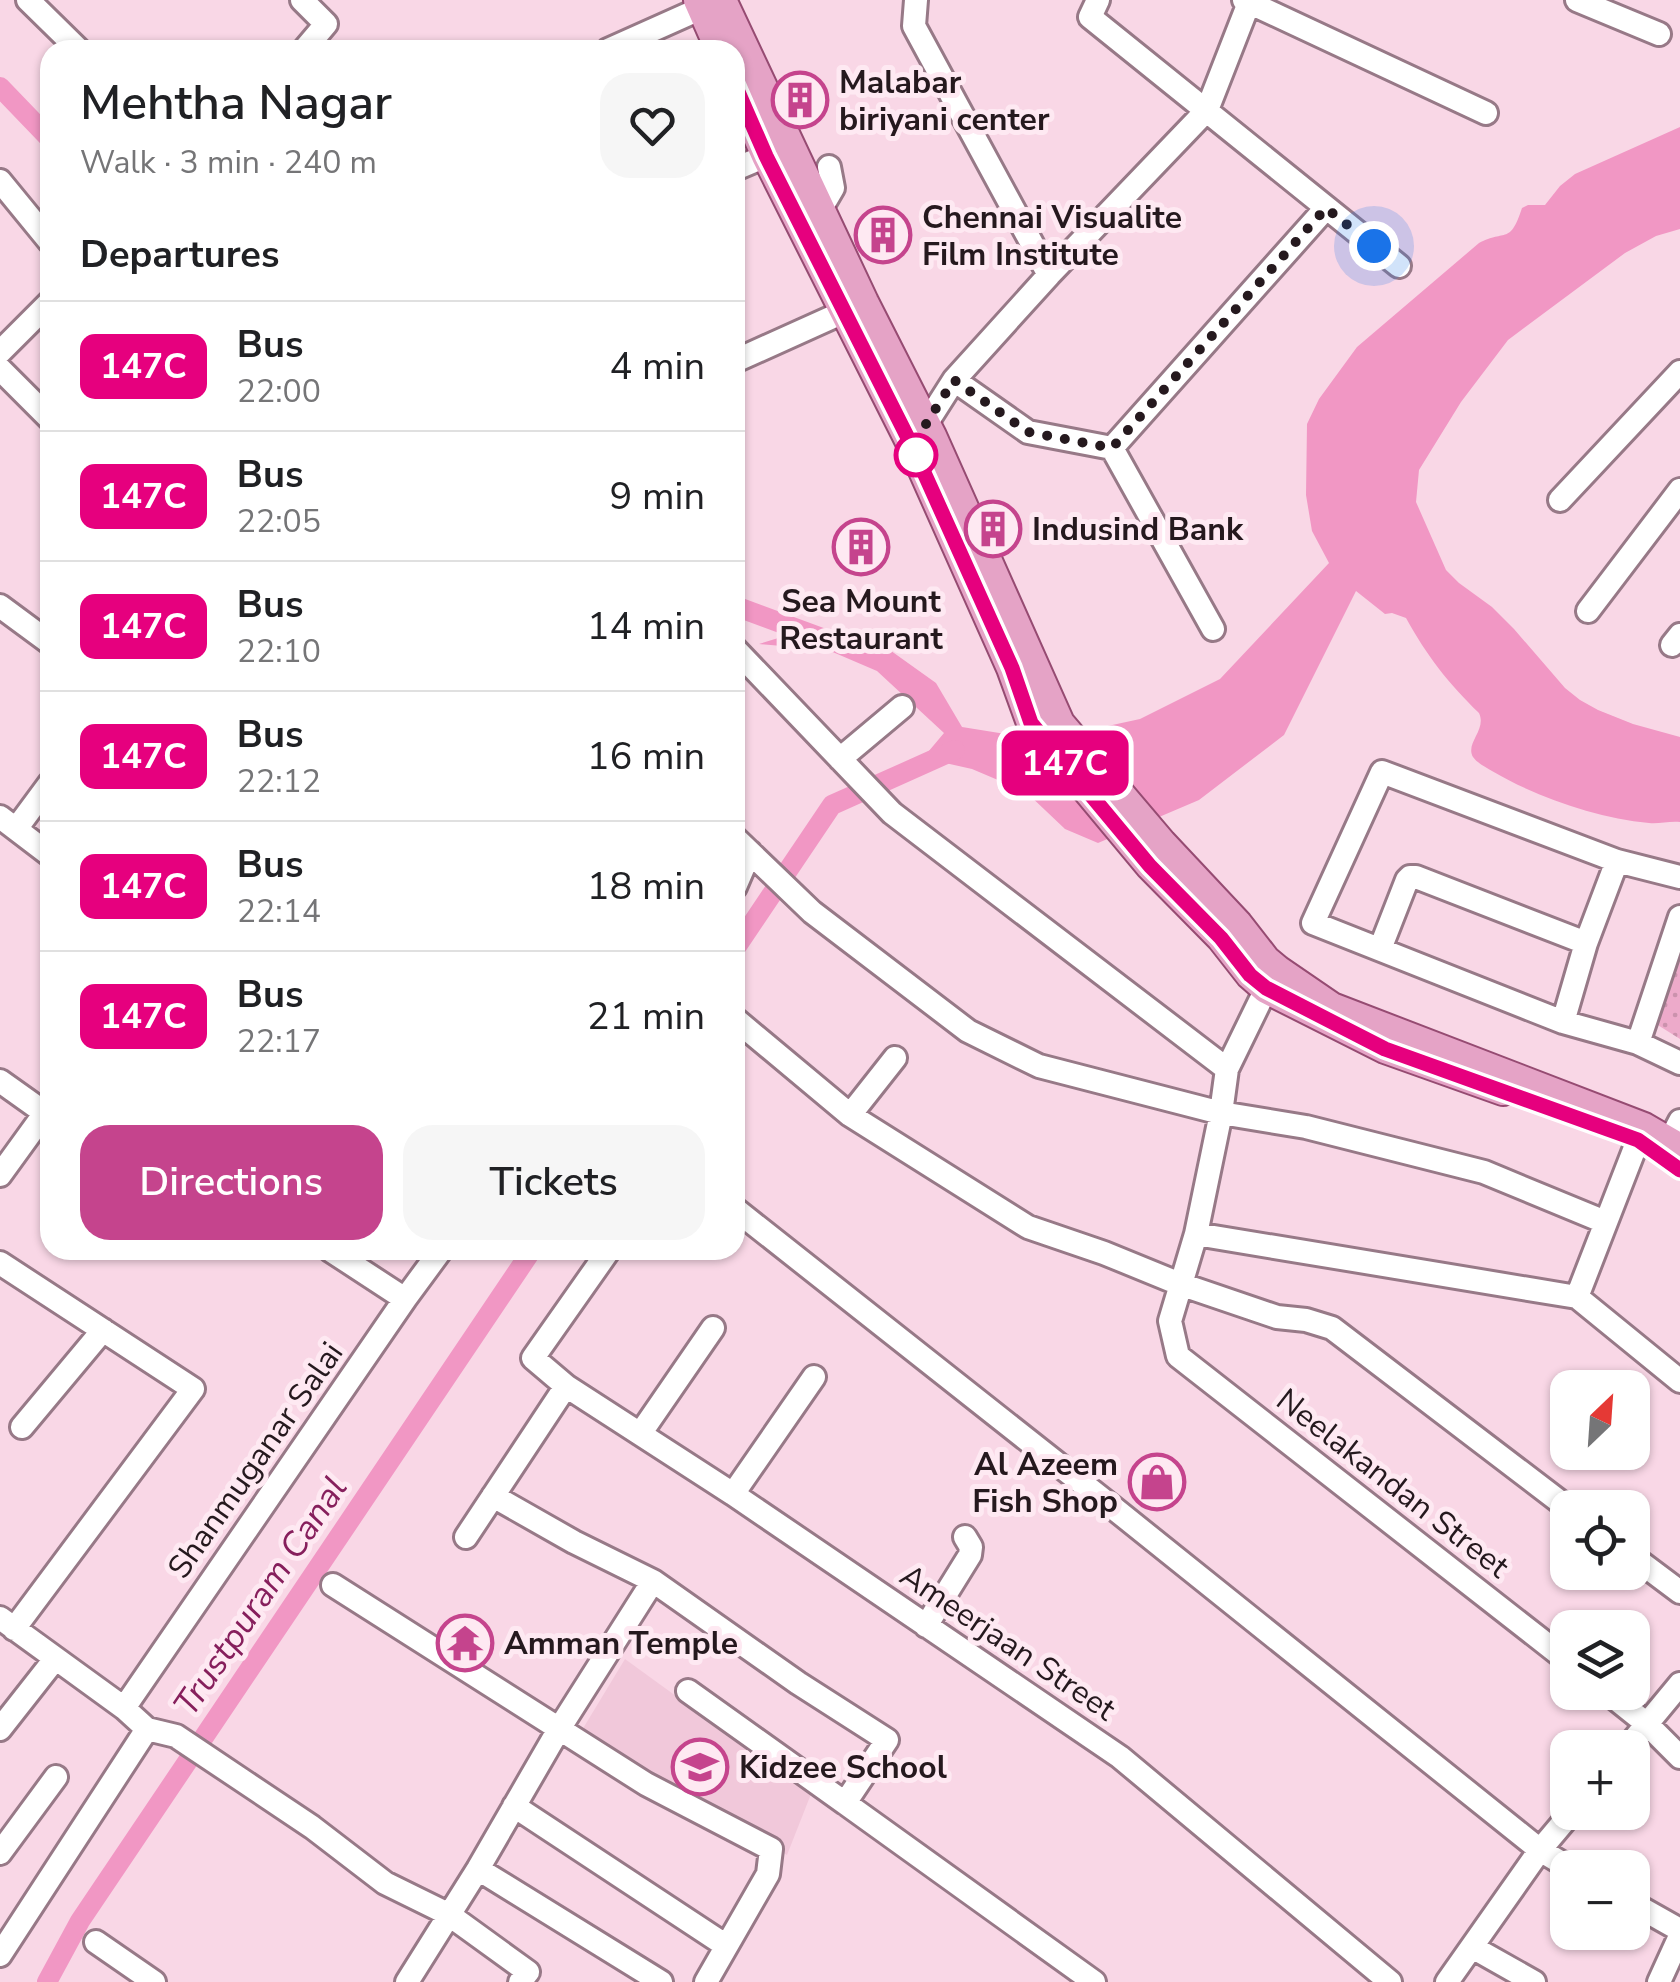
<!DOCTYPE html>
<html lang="en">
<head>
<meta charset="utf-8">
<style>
	:root { --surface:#fff; --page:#f6f6f6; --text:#202124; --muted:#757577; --line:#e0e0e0; --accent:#c5448d }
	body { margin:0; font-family:"Nunito Sans",sans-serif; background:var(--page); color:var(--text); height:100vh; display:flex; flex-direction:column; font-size:38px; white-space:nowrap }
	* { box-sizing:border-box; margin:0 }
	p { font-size:32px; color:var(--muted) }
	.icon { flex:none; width:55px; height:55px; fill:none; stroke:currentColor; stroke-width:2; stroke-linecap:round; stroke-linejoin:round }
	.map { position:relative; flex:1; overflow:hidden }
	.details { position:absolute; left:40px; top:40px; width:705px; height:1220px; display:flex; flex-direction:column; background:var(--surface); border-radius:30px; box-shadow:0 2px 8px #0004 }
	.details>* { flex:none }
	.badge { padding:0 20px; border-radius:15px; font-size:35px; line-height:65px }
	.needle { width:65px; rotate:25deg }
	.buttons { position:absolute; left:1550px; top:1370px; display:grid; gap:20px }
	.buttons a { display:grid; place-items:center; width:100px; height:100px; border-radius:20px; background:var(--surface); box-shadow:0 2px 8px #0004; font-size:50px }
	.you { position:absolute; width:50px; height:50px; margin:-25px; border:8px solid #fff; border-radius:50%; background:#1a73e8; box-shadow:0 0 0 15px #1a73e833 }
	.map>.badge { position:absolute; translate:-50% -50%; box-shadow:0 0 0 5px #fff }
	h2 { padding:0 40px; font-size:38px; line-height:90px }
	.round { display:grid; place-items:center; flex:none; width:105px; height:105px; border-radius:30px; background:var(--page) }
	.head { display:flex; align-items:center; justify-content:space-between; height:170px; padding:0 40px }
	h1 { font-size:48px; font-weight:600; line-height:75px }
	.primary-button { display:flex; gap:20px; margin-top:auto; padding:20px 40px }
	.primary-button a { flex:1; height:115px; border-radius:30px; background:var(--accent); color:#fff; font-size:40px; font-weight:600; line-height:115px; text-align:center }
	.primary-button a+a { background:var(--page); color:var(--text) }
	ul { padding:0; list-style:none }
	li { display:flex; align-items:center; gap:30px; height:130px; padding:0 40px; border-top:2px solid var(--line) }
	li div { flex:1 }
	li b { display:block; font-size:38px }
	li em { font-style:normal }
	li .badge { min-width:110px; font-weight:700; text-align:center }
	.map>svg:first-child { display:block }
	.built { fill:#f1c8da }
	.green { fill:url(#green-dots) }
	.water { fill:#f197c4 }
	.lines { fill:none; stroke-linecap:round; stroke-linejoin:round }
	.canal { stroke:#f197c4; stroke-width:20 }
	.minor-casing { stroke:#977987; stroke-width:28 }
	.major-casing { stroke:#964b72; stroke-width:32 }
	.minor { stroke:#fff; stroke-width:22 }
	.major { stroke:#e5a3c6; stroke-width:28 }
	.line-casing { stroke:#fff; stroke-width:22 }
	.line { stroke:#e6007e; stroke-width:15 }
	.walk { stroke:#25191e; stroke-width:10; stroke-dasharray:0 18 }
	.stop-dot { fill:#fff; stroke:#e6007e; stroke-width:5 }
	.labels { text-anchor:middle; stroke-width:10; stroke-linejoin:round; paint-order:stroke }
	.poi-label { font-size:32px; font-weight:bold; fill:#25191e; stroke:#fee9f2; text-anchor:start }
	.street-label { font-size:32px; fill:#25191e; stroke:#fee9f2 }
	.water-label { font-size:35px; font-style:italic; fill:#861f5c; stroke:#fee9f2 }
</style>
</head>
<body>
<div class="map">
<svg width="1680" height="1982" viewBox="0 0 1680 1982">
	<defs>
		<pattern id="green-dots" width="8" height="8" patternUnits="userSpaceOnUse" patternTransform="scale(2.5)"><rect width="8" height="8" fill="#edaaca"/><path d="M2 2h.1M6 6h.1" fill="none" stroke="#cb92ad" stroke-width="1.8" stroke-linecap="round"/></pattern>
	</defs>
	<rect width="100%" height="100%" fill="#f9d7e6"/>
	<path class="built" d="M 625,1659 L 811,1794 L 787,1855 L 576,1740 Z"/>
	<path class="green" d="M 1678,955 L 1680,956 L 1680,1039 L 1653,1022 Z"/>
	<path class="water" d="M 1680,127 L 1680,229 L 1656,236 L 1625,253 L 1508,340 L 1461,402 L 1419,470 L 1416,502 L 1446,570 L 1459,583 L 1492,607 L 1514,629 L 1565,688 L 1580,700 L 1598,710 L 1633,724 L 1680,737 L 1680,822 C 1669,821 1659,824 1649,823 C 1597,818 1536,797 1492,771 C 1487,768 1477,763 1473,757 C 1465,743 1487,730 1479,713 C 1448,683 1427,656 1406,618 L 1392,613 L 1385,614 L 1356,591 L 1284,735 L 1199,800 L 1098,843 L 1065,829 L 1026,792 L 972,769 L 923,758 L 944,733 L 877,671 L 828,650 L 759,644 L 801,631 L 836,628 L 873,638 L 936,683 L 962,727 L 1043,740 L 1140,719 L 1220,679 L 1329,563 L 1312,531 L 1306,495 L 1307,424 L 1319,399 L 1357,347 L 1479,243 C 1506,229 1510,245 1522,208 L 1528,205 L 1545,205 L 1560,186 L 1575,174 Z"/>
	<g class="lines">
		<path class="canal" d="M 0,87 L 50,139
			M 735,606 L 827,640
			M 735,949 L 832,805 L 955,750
			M 47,1982 L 80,1921 L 532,1250"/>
		<g class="minor-casing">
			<path id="minor" d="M 28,0 L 79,50
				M 302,0 L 326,24 L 304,50
				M 916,0 L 914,26 L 1049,275
				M 1098,0 L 1090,17 L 1399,266
				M 1244,0 L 1486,113
				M 1577,0 L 1659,34
				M 608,50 L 702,8
				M 735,169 L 766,156
				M 0,181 L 50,242
				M 818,205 L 826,200 L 833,188 L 829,167
				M 0,352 L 50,302
				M 735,361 L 857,306
				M 0,369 L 50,419
				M 954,380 L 1028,432 L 1112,448
				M 919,435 L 954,380 L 1049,275 L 1207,110 L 1250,0
				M 1560,500 L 1680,372
				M 0,606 L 50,643
				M 1588,611 L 1680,490
				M 1213,629 L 1112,448 L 1326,208
				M 1672,645 L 1680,635
				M 735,649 L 892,813 L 1227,1069
				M 840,759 L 902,707
				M 0,817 L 50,855
				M 16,829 L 50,783
				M 735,838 L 812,912 L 968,1031 L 1039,1066 L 1221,1113 L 1306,1127 L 1484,1172 L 1605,1222
				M 1680,877 L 1617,861 L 1382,772 L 1313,923 L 1563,1022 L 1638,1043 L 1680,1063
				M 735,887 L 750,852
				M 1380,949 L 1407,880 L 1410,877 L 1416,877 L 1586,943
				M 1266,989 L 1227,1069 L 1221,1113 L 1196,1234 L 1170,1321 L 1178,1356 L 1568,1661
				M 735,1019 L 850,1115 L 1028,1227 L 1104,1253 L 1180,1284 L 1277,1317 L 1306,1320 L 1332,1328 L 1568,1508
				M 1563,1022 L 1586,943 L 1617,861
				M 1638,1043 L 1680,917
				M 0,1081 L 45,1113
				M 850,1115 L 895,1058
				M 1669,1142 L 1680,1121
				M 0,1175 L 50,1106
				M 735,1209 L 1111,1506 L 1540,1850 L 1570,1868
				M 1196,1234 L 1577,1297 L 1680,1381
				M 330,1250 L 405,1299
				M 609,1250 L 533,1358 L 566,1386 L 733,1494 L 1120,1757 L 1390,1982
				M 0,1263 L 193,1389 L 14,1629
				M 1577,1297 L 1638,1140
				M 22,1427 L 103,1330
				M 640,1434 L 713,1328
				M 733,1494 L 814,1377
				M 493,1496 L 574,1542 L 653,1581 L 798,1683 L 887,1740 L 845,1803 L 1094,1982
				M 466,1537 L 566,1386
				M 1632,1556 L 1680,1592
				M 333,1585 L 646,1784 L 771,1849 L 768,1874 L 706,1982
				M 0,1618 L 124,1708 L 147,1729 L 176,1736 L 312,1827 L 385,1883 L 448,1914 L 528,1972 L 520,1982
				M 926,1626 L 970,1555 L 971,1547 L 965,1537
				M 688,1691 L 845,1803
				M 1607,1692 L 1647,1724 L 1680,1757
				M 124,1708 L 405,1299 L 441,1250
				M 0,1729 L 55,1659
				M 1627,1748 L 1680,1684
				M 514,1806 L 725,1945
				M 0,1853 L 56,1777
				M 478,1869 L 661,1982
				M 1632,1903 L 1680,1930
				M 96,1942 L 154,1982
				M 1472,1947 L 1534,1982
				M 0,1955 L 147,1729
				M 407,1982 L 478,1869 L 559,1729 L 653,1581
				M 1447,1982 L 1540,1850 L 1572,1812
				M 1659,1982 L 1680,1936"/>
		</g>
		<g class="major-casing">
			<path id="major" d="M 698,0 L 720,50
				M 722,0 L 864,302 L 932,436 L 1060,723 L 1162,843 L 1238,924 L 1266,960 L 1278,970 L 1332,1007 L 1644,1127 L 1680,1148
				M 735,85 L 766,156 L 912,446 L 1011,668 L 1031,723 L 1150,866 L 1221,938 L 1250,975 L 1266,989 L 1385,1049 L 1503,1091"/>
		</g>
		<use href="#minor" class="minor"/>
		<use href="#major" class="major"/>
	</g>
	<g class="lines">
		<g class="line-casing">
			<path id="line" d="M 735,85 L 766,156 L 912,446 L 1012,668 L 1031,723 L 1150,866 L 1221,938 L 1250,975 L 1266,988 L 1385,1049 L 1638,1140 L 1680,1170"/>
		</g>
		<use href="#line" class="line"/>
		<path class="walk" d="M 916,455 L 912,446 L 954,380 L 1028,432 L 1112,448 L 1326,208 L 1374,246"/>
	</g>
	<defs>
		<g id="building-ring" transform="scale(2.875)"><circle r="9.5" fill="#fee9f2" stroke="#c5448d" stroke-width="1.5"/><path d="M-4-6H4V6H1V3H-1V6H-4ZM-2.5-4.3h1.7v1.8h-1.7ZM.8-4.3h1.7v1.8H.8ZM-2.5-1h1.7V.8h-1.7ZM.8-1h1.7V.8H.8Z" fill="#c5448d"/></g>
		<g id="shop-ring" transform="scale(2.875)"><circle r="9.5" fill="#fee9f2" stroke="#c5448d" stroke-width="1.5"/><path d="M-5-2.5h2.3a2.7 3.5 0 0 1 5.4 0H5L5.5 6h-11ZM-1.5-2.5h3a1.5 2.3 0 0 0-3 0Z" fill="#c5448d"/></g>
		<g id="temple-ring" transform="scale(2.875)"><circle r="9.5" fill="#fee9f2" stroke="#c5448d" stroke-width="1.5"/><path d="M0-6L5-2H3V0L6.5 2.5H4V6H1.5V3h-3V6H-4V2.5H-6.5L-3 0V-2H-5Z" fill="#c5448d"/></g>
		<g id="school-ring" transform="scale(2.875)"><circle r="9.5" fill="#fee9f2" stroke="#c5448d" stroke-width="1.5"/><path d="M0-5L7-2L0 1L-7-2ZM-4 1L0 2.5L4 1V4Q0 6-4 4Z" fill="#c5448d"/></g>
	</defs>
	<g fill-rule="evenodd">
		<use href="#building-ring" x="800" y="100"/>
		<use href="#building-ring" x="883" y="235"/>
		<use href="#building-ring" x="993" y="529"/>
		<use href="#building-ring" x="861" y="547"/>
		<use href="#shop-ring" x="1157" y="1482"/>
		<use href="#temple-ring" x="465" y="1643"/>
		<use href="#school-ring" x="700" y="1767"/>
	</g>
	<circle class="stop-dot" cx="916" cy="455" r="20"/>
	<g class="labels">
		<g class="poi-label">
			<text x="839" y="93">Malabar<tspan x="839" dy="37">biriyani center</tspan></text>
			<text x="922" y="228">Chennai Visualite<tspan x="922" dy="37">Film Institute</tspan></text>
			<text x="1032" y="540">Indusind Bank</text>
			<text x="861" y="612" text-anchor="middle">Sea Mount<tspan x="861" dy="37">Restaurant</tspan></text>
			<text x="1118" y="1475" text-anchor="end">Al Azeem<tspan x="1118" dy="37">Fish Shop</tspan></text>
			<text x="504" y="1654">Amman Temple</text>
			<text x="739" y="1778">Kidzee School</text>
		</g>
		<g class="street-label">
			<text transform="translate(255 1460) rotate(-55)" y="11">Shanmuganar Salai</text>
			<text transform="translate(1393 1483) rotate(38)" y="11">Neelakandan Street</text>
			<text transform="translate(1008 1642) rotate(34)" y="11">Ameerjaan Street</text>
		</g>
		<g class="water-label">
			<text transform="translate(260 1596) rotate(-56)" y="12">Trustpuram Canal</text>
		</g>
	</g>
</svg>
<div class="buttons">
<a><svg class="needle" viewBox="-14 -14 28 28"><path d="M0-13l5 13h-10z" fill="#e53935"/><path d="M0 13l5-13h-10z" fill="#757577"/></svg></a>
<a><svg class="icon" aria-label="locate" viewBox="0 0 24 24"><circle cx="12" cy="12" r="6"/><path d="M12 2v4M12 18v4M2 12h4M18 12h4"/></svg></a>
<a><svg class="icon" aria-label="layers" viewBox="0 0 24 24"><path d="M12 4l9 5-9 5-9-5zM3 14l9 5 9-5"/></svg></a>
<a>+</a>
<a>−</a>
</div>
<div class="you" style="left:1374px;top:246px"></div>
<b class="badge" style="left:1065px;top:763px;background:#e6007e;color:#fff">147C</b>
<section class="details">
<div class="head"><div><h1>Mehtha Nagar</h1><p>Walk · 3 min · 240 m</p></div><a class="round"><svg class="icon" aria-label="heart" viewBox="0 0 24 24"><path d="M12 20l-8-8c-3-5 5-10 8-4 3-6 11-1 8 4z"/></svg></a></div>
<h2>Departures</h2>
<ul>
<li><span class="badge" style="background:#e6007e;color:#fff">147C</span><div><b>Bus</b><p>22:00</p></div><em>4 min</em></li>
<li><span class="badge" style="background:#e6007e;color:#fff">147C</span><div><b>Bus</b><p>22:05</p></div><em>9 min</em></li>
<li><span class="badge" style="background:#e6007e;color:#fff">147C</span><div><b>Bus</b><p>22:10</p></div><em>14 min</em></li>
<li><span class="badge" style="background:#e6007e;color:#fff">147C</span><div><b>Bus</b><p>22:12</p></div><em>16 min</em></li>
<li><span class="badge" style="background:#e6007e;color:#fff">147C</span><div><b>Bus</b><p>22:14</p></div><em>18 min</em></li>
<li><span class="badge" style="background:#e6007e;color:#fff">147C</span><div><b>Bus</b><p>22:17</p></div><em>21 min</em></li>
</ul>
<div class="primary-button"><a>Directions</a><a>Tickets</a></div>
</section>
</div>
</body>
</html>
